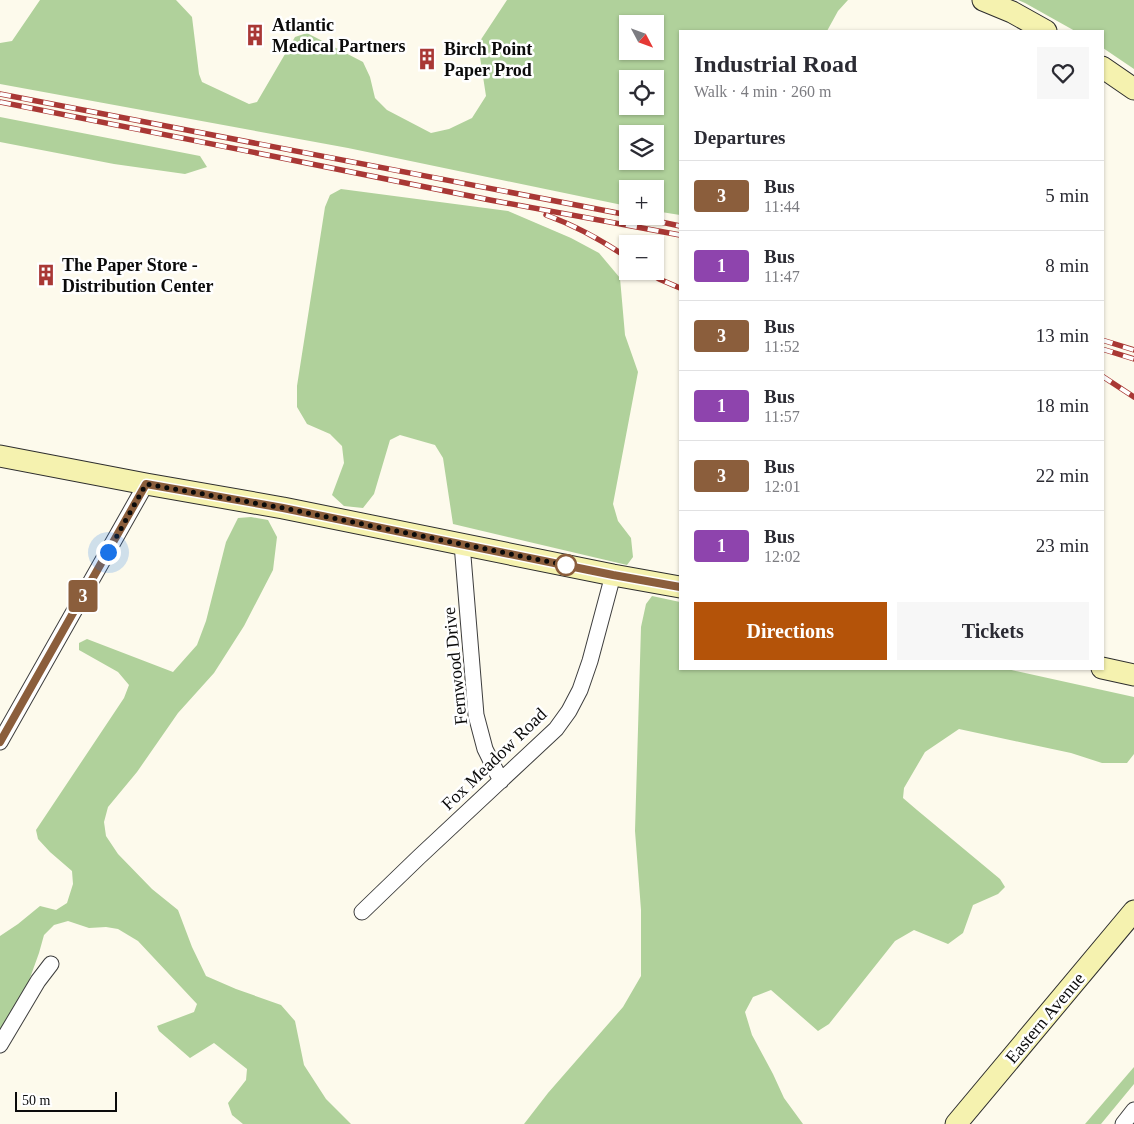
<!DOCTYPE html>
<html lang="en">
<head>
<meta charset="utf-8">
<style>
	:root { --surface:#fff; --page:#f7f7f7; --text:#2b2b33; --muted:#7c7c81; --line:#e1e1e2; --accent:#b45309 }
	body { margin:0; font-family:Georgia,serif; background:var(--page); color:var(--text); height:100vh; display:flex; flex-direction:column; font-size:19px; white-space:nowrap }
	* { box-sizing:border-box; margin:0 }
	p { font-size:16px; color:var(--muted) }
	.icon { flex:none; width:28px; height:28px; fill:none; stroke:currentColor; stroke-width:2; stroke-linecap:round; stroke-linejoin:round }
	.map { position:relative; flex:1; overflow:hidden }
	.drawer { position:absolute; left:679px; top:30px; width:425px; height:640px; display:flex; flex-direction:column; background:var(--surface); border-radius:0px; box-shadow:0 1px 4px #0004 }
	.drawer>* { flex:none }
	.badge { padding:0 10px; border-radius:4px; font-size:18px; line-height:32px }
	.needle { width:32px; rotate:131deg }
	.buttons { position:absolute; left:619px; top:15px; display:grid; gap:10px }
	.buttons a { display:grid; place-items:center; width:45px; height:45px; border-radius:0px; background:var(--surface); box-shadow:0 1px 4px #0004; font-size:25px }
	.scale { position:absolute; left:15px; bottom:12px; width:102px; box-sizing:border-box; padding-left:5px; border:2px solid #0b0b0b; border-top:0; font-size:14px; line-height:18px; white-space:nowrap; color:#0b0b0b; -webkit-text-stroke:4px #fff; paint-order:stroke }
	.you { position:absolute; width:25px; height:25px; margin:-12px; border:4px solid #fff; border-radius:50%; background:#1a73e8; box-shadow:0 0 0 8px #1a73e833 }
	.map>.badge { position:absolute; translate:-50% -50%; box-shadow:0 0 0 2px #fff }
	h2 { padding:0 15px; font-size:19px; line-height:45px }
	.round { display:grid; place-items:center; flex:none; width:52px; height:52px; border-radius:0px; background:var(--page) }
	.summary { display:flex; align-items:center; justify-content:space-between; height:85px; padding:0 15px }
	h1 { font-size:24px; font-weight:800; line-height:38px }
	.action { display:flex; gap:10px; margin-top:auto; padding:10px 15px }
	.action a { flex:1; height:58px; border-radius:0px; background:var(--accent); color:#fff; font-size:20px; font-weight:800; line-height:58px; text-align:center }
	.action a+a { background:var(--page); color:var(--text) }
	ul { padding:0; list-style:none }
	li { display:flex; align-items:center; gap:15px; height:70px; padding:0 15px; border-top:1px solid var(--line) }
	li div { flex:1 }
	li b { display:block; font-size:19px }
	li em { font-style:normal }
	li .badge { min-width:55px; font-weight:700; text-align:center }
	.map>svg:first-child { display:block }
	.forest { fill:#b0d19b; fill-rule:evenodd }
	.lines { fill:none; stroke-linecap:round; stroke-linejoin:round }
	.street-casing { stroke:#3e3e3e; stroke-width:17 }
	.secondary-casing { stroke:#2d2d2d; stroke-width:23 }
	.street { stroke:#fff; stroke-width:15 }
	.secondary { stroke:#f5f2af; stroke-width:21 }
	.rail-casing { stroke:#a93835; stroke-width:5.5 }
	.rail { stroke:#fff; stroke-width:4; stroke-dasharray:11; stroke-linecap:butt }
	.line-casing { stroke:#fff; stroke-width:11 }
	.line { stroke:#8b5e3c; stroke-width:8 }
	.walk { stroke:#0b0b0b; stroke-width:5; stroke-dasharray:0 9 }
	.stop-dot { fill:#fff; stroke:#8b5e3c; stroke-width:2.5 }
	.labels { text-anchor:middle; stroke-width:5; stroke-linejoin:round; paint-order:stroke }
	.poi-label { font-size:18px; font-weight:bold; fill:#0b0b0b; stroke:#fff; text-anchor:start }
	.street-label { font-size:18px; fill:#0b0b0b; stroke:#fff }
</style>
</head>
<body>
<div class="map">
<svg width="1134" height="1124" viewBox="0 0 1134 1124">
	<rect width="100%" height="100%" fill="#fdfaec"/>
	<path class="forest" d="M 40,0 L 176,0 L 192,17 L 199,74 L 202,82 L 249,104 L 257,102 L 295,37 L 307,33 L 363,62 L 370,77 L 375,98 L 387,110 L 431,133 L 449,129 L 472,118 L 486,96 L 478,44 L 507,0 L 848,0 L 838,11 L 827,31 L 680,31 L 680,215 L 655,211 L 655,189 L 628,189 L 627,206 L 348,148 L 0,84 L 0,43 L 12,41 ZM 628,24 L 655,24 L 655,51 L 628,51 ZM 628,79 L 655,79 L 655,106 L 628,106 ZM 628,134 L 655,134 L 655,161 L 628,161 Z
		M 1018,0 L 1134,0 L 1134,69 L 1103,48 L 1102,31 L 1075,31 L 1025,3 Z
		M 0,117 L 200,156 L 207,167 L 185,174 L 114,164 L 0,142 Z
		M 341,189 L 508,211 L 571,238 L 599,253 L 620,278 L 625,335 L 638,372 L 613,504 L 618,521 L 631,538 L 633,557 L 627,565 L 453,524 L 443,458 L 435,445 L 400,435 L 390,440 L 374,494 L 363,508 L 344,506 L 332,495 L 344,463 L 342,446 L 330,434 L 307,424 L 297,407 L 297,386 L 325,207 L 330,195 Z
		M 251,517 L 268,520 L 277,537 L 273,570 L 244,626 L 214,673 L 178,713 L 137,772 L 108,807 L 104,822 L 106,836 L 118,854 L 152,889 L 178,910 L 192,947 L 206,976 L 236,989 L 281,1005 L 295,1021 L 304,1065 L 326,1099 L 351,1124 L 243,1124 L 232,1115 L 228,1103 L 246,1080 L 247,1069 L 214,1043 L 190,1058 L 159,1031 L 157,1026 L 194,1012 L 197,1004 L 138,941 L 118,929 L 106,927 L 89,928 L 68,921 L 54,925 L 44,935 L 39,953 L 26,989 L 0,1036 L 0,936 L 18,924 L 40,906 L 56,910 L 67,903 L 73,884 L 72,871 L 50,852 L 38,839 L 36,830 L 124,698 L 129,685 L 118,672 L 79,650 L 79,643 L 87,639 L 173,672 L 197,645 L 206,621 L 226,542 L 238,518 Z
		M 652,596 L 680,602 L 680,669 L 1007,669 L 1134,697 L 1134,754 L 1127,763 L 1102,763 L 1071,753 L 959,729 L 925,752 L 904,788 L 903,798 L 917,810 L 1000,879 L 1005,887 L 998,894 L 973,905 L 963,933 L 948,944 L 914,930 L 895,941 L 829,1024 L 818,1031 L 771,990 L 753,997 L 745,1012 L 752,1035 L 773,1074 L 784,1098 L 803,1124 L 524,1124 L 548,1093 L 623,1007 L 641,976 L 641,910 L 635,831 L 641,627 L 646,604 Z
		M 1134,1067 L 1134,1084 L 1101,1124 L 1085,1124 Z"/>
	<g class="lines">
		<g class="street-casing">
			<path id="street" d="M 462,544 L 476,715 L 485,749 L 501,781
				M 0,742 L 146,484
				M 362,912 L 419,857 L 556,729 L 569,711 L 580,690 L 590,661 L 613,575
				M 0,1045 L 38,981 L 51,964
				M 1123,1124 L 1134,1110"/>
		</g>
		<g class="secondary-casing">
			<path id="secondary" d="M 983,0 L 1012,12 L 1046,31
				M 1102,67 L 1134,89
				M 0,456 L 146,484 L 283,508 L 613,575 L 680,587
				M 1102,668 L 1134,675
				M 956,1124 L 1134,911"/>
		</g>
		<use href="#street" class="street"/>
		<use href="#secondary" class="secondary"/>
		<g class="rail-casing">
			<path id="rail" d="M 0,94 L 628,215
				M 0,102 L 257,153 L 490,200 L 680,235
				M 546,215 C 574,225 603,241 628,258
				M 633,216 L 680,226
				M 646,271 L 659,279 L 680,288
				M 1102,340 L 1134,350
				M 1102,349 L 1134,359
				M 1102,376 L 1134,397"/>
		</g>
		<use href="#rail" class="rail"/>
	</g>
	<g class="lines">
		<g class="line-casing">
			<path id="line" d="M 0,742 L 146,484 L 283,508 L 613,575 L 680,587"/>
		</g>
		<use href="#line" class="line"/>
		<path class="walk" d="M 108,552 L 146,484 L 283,508 L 575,567 L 566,565"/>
	</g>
	<defs>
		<g id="building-bare" transform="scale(1.725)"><path d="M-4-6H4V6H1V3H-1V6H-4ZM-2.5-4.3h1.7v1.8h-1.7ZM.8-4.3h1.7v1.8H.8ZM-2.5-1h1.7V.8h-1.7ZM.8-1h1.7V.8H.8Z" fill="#a93835" stroke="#fff" stroke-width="2.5" paint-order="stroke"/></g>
	</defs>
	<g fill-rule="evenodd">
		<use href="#building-bare" x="255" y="35"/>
		<use href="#building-bare" x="427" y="59"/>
		<use href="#building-bare" x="46" y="275"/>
	</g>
	<circle class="stop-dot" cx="566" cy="565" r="10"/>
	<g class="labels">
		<g class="poi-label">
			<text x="272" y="31">Atlantic<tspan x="272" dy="21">Medical Partners</tspan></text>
			<text x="444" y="55">Birch Point<tspan x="444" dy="21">Paper Prod</tspan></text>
			<text x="62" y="271">The Paper Store -<tspan x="62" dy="21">Distribution Center</tspan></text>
		</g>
		<g class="street-label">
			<text transform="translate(455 666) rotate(-96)" y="6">Fernwood Drive</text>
			<text transform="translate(494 759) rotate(-44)" y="6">Fox Meadow Road</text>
			<text transform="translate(1045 1018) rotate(-50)" y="6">Eastern Avenue</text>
		</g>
	</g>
</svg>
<div class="buttons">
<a><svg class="needle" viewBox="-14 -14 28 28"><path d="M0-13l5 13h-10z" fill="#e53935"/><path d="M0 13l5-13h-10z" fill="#7c7c81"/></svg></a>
<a><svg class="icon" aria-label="locate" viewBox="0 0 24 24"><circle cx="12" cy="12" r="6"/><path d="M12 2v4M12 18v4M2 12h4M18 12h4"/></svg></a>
<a><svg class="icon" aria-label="layers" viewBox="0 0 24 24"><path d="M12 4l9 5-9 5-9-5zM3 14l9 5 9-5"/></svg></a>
<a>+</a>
<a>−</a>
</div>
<div class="scale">50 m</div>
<div class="you" style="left:108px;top:552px"></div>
<b class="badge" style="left:83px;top:596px;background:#8b5e3c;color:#fff">3</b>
<section class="drawer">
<div class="summary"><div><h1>Industrial Road</h1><p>Walk · 4 min · 260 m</p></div><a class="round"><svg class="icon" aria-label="heart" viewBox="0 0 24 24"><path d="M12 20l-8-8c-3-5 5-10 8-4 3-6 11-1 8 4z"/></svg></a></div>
<h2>Departures</h2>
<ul>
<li><span class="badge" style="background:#8b5e3c;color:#fff">3</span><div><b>Bus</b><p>11:44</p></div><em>5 min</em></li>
<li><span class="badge" style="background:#8e44ad;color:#fff">1</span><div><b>Bus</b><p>11:47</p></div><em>8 min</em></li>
<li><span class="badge" style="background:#8b5e3c;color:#fff">3</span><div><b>Bus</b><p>11:52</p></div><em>13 min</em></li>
<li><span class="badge" style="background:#8e44ad;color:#fff">1</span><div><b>Bus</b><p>11:57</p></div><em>18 min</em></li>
<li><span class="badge" style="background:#8b5e3c;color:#fff">3</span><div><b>Bus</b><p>12:01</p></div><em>22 min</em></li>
<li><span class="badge" style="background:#8e44ad;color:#fff">1</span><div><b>Bus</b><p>12:02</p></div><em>23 min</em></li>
</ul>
<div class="action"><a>Directions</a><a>Tickets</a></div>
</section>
</div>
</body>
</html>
